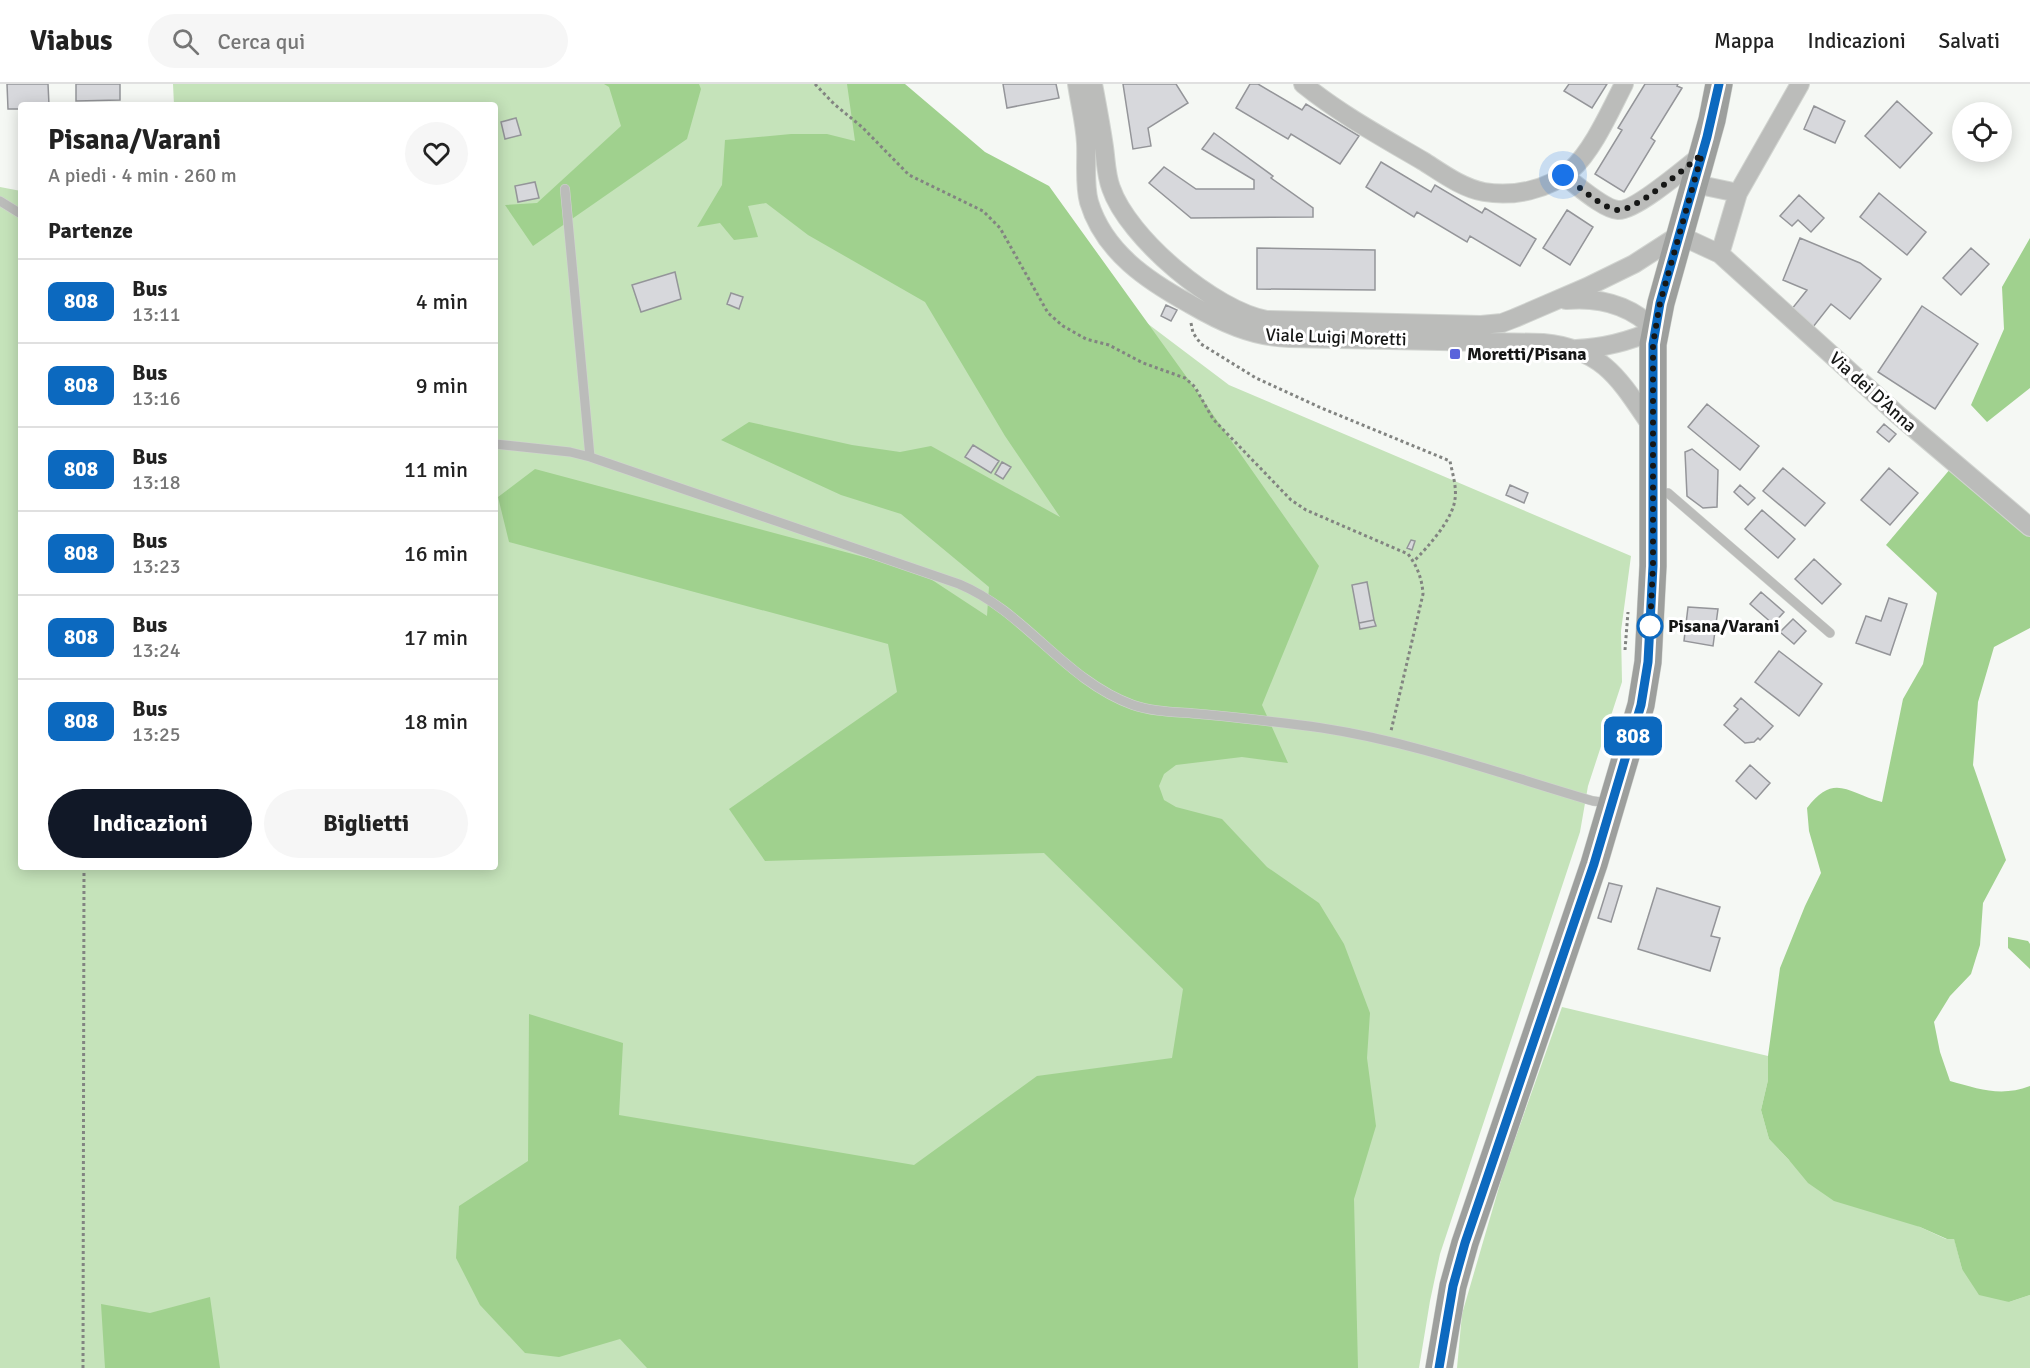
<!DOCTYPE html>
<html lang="it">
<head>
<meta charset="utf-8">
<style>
	:root { --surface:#fff; --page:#f6f6f6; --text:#222; --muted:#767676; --line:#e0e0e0; --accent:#111827 }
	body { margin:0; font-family:Signika,sans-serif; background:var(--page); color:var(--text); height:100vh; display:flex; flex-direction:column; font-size:22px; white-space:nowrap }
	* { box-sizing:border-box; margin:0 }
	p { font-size:20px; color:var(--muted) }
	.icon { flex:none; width:33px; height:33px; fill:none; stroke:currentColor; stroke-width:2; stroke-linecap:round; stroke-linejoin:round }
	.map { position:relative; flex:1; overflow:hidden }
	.panel { position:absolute; left:18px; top:18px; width:480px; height:768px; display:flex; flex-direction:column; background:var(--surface); border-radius:6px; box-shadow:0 3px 15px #0003 }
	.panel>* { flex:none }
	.badge { padding:0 12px; border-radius:9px; font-size:21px; line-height:39px }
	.fabs { position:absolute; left:1952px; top:18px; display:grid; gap:12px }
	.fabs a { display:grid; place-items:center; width:60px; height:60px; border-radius:50%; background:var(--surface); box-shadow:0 3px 15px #0003; font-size:30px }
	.you { position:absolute; width:30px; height:30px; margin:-15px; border:4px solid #fff; border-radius:50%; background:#1a73e8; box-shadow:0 0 0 9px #1a73e833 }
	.map>.badge { position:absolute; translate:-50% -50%; box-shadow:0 0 0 3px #fff }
	h2 { padding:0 30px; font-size:22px; line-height:54px }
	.round { display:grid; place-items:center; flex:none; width:63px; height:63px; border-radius:32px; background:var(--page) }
	.headline { display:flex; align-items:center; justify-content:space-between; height:102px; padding:0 30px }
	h1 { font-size:28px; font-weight:800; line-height:45px }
	.button { display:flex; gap:12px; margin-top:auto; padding:12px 30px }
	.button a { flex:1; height:69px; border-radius:36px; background:var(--accent); color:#fff; font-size:24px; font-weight:800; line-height:69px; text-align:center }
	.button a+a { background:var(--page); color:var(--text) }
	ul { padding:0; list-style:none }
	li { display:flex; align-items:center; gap:18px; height:84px; padding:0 30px; border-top:2px solid var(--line) }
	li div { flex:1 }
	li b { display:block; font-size:22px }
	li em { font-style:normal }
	li .badge { min-width:66px; font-weight:700; text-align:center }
	header { display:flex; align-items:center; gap:36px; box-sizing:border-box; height:84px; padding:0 30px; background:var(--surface); border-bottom:2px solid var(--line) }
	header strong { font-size:28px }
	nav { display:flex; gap:33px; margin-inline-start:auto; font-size:21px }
	.search { width:420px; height:54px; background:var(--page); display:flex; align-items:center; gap:15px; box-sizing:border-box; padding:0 21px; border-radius:33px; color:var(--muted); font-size:22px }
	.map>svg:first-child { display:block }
	.green { fill:#c5e3ba }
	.forest { fill:#a0d18e }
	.building { fill:#d7d8dc; stroke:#949599; stroke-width:1.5 }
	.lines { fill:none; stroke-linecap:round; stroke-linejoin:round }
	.lane-casing { stroke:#d1d4d0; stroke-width:10 }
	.street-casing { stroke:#d1d4d0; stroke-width:20 }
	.secondary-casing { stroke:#d1d4d0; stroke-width:28 }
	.path { stroke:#828481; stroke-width:3; stroke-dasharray:3 3; stroke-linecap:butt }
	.lane { stroke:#bbbcba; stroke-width:9 }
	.street { stroke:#bbbcba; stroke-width:18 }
	.secondary { stroke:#9d9f9d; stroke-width:27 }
	.line-casing { stroke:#fff; stroke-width:14 }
	.line { stroke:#0c69bf; stroke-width:9 }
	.walk { stroke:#161716; stroke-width:6; stroke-dasharray:0 10.8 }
	.poi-dot { fill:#5a63db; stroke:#fff; stroke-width:2 }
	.stop-dot { fill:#fff; stroke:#0c69bf; stroke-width:3 }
	.labels { text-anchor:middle; stroke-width:6; stroke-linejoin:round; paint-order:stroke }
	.street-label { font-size:18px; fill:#161716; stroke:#fff }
	.poi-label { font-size:18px; font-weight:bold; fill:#161716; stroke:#fff; text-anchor:start }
	.stop-label { font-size:18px; font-weight:bold; fill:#161716; stroke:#fff; text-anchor:start }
</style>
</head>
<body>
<header>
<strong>Viabus</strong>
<div class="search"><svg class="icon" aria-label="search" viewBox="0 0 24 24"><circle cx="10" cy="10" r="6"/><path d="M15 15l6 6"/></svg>Cerca qui</div>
<nav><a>Mappa</a><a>Indicazioni</a><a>Salvati</a></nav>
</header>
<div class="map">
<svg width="2030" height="1284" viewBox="0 0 2030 1284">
	<rect width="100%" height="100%" fill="#f5f8f4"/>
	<path class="green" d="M 173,0 L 872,0 L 1111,212 L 1229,301 L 1631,472 L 1621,547 L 1622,598 L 1588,702 L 1580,748 L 1440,1170 L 1430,1217 L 1419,1284 L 0,1284 L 0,103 L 21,107 L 21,783 L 495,783 L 495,21 L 174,21 Z
		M 1562,923 L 1768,972 L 1768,996 L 1761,1026 L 1769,1055 L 1789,1076 L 1920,1143 L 1946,1155 L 1954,1154 L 1962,1185 L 2009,1218 L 2030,1211 L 2030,1284 L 1457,1284 L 1462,1230 L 1504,1086 Z"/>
	<path class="forest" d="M 604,0 L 699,0 L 701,5 L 687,55 L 533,162 L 505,121 L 537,119 L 621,42 L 609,3 Z
		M 847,0 L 905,0 L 985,68 L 1049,102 L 1188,295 L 1319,482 L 1262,621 L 1288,679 L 1242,673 L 1176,681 L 1164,690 L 1159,702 L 1164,716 L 1176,723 L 1222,735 L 1267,783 L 1319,819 L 1344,860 L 1370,929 L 1367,974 L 1376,1042 L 1354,1115 L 1358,1284 L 647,1284 L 620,1255 L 559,1273 L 525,1269 L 480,1221 L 456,1174 L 459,1122 L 528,1077 L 529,930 L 623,959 L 619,1031 L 914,1081 L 1037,992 L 1172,974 L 1183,905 L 1044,769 L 765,777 L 729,725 L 897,608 L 888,560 L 509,458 L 498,413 L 535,385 L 920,488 L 987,532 L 989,503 L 901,430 L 841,411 L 721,356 L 749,338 L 852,361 L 900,368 L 931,362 L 1060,433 L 1005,352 L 925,218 L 808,151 L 766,119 L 748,122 L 758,153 L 734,156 L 720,139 L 697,143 L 722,101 L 725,56 L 791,50 L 827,50 L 855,57 Z
		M 2030,154 L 2030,304 L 1987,338 L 1971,321 L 2004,245 L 2002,203 Z
		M 1951,384 L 2030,452 L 2030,544 L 1994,563 L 1978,618 L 1973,681 L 2006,776 L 1983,819 L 1980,861 L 1971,890 L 1950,912 L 1934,938 L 1940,968 L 1950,997 C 1979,1005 2001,1013 2030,1002 L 2030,1211 L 2009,1218 L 1979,1211 L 1962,1185 L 1954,1155 L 1947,1155 L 1920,1143 L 1834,1117 L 1808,1099 L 1789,1076 L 1769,1055 L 1761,1026 L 1768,996 L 1768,972 L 1780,884 L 1805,822 L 1821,789 L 1809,747 L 1807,724 C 1834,688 1848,709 1882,718 L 1903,615 L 1923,580 L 1937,509 L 1886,461 Z
		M 2008,853 L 2028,857 L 2030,860 L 2030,885 L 2008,864 Z
		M 210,1213 L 220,1284 L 105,1284 L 101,1220 L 150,1229 Z"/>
	<path class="building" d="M 7,0 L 48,0 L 49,21 L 21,21 L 21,25 L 8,25 Z
		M 76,0 L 120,0 L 120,16 L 76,17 Z
		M 1003,0 L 1056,0 L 1059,14 L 1007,24 Z
		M 1123,0 L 1176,0 L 1188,19 L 1148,44 L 1151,62 L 1133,65 Z
		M 1250,0 L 1258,0 L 1302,26 L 1306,20 L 1359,52 L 1340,80 L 1291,50 L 1288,55 L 1236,24 Z
		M 1569,0 L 1607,0 L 1592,24 L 1564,7 Z
		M 1645,0 L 1678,0 L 1677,2 L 1682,4 L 1651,54 L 1655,57 L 1624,108 L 1595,90 L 1622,46 L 1618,44 Z
		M 1897,17 L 1932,49 L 1900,84 L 1865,52 Z
		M 1814,22 L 1845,37 L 1835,59 L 1804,45 Z
		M 516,34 L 521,51 L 505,55 L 501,38 Z
		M 1214,49 L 1273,92 L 1271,94 L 1313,124 L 1313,133 L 1191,134 L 1149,99 L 1164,83 L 1196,105 L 1254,105 L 1254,96 L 1202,65 Z
		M 1381,78 L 1431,108 L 1435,101 L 1482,129 L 1485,124 L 1536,155 L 1520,182 L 1470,152 L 1467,158 L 1417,128 L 1414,133 L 1366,103 Z
		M 535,98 L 539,114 L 518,118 L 515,102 Z
		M 1879,109 L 1926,148 L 1907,171 L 1860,133 Z
		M 1799,111 L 1824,134 L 1811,148 L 1798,136 L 1792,142 L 1780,132 Z
		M 1567,126 L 1593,143 L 1570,181 L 1543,164 Z
		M 1800,154 L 1860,179 L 1881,195 L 1850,235 L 1831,220 L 1813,243 L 1791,226 L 1807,206 L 1783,196 Z
		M 1257,164 L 1375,166 L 1375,206 L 1257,205 Z
		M 1971,164 L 1989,180 L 1961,211 L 1943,194 Z
		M 675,188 L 681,215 L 641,228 L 632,201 Z
		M 731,209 L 743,213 L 739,225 L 727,220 Z
		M 1166,221 L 1177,226 L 1171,237 L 1161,232 Z
		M 1922,222 L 1978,260 L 1935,325 L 1878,288 Z
		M 1707,320 L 1759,362 L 1740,386 L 1688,343 Z
		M 1884,340 L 1896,350 L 1889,358 L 1877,348 Z
		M 973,361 L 999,377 L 991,389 L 965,373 Z
		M 1692,365 L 1718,386 L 1717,423 L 1703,424 L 1687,412 L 1685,368 Z
		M 1002,378 L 1011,383 L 1003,395 L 995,390 Z
		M 1783,384 L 1825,419 L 1805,442 L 1763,407 Z
		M 1889,384 L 1918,409 L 1890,441 L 1861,416 Z
		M 1510,401 L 1528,409 L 1524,419 L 1506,411 Z
		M 1740,401 L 1755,414 L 1748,421 L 1734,408 Z
		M 1762,426 L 1795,455 L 1778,474 L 1745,445 Z
		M 1411,456 L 1415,457 L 1412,466 L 1407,464 Z
		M 1814,475 L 1841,500 L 1822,520 L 1795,495 Z
		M 1367,498 L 1374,536 L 1359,539 L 1352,501 Z
		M 1761,508 L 1784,528 L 1773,540 L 1750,520 Z
		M 1889,514 L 1907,520 L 1890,571 L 1856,559 L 1866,532 L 1881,537 Z
		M 1688,523 L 1718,525 L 1713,562 L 1684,557 Z
		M 1793,535 L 1806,547 L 1794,560 L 1780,548 Z
		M 1374,536 L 1376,542 L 1360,545 L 1359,539 Z
		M 1779,567 L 1822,600 L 1799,632 L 1755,598 Z
		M 1741,614 L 1773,642 L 1760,656 L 1758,654 L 1754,658 L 1745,659 L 1724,641 L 1738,625 L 1734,622 Z
		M 1750,681 L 1770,699 L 1756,715 L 1736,697 Z
		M 1609,799 L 1622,802 L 1611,838 L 1598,834 Z
		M 1657,804 L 1720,823 L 1711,852 L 1720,854 L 1710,887 L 1638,865 Z"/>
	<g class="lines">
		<g class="lane-casing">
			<path id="lane" d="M 565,105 L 590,373
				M 0,117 L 21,130
				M 495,360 L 570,368 L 590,373 L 959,500 C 1026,528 1064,596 1133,621 C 1153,628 1178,628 1200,630 C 1240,634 1281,638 1322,644 C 1414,658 1504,691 1593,717 L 1610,719
				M 1657,410 L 1668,409 L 1830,549"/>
		</g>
		<g class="street-casing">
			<path id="street" d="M 1077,0 C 1080,20 1085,39 1086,59 C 1087,78 1084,100 1089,118 C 1104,168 1148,197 1190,220 C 1221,238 1252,253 1289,254 L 1543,259 C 1604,265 1620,296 1652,343
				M 1093,0 C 1097,21 1101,42 1104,63 C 1106,77 1106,91 1111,104 C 1128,154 1215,227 1267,236 L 1481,241 L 1502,239 L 1515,234 L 1587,203 L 1634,180 L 1679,151 L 1720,170 L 1738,109
				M 1303,0 C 1340,30 1382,53 1423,77 C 1442,89 1462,104 1484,108 C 1513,113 1548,106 1571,86 C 1593,66 1610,27 1624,0
				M 1563,91 C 1576,100 1603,125 1618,126 C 1634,128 1688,82 1703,70
				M 1695,100 L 1738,109 L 1800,0
				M 1720,170 L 1898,331 L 2030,443
				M 1566,216 C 1600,213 1631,221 1655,246 C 1630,257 1604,264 1576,265"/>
		</g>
		<g class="secondary-casing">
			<path id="secondary" d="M 1439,1284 L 1453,1202 L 1465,1159 L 1594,780 L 1641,621 L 1648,578 L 1653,482 L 1653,260 L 1661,219 L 1712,36 L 1719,0"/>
		</g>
		<path class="path" d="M 815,0 L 834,20 L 862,43 L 909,91 L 983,127 L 1000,144 L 1048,229 L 1063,242 L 1086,255 L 1109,261 L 1143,279 L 1185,294 L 1195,303 L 1213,335 L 1291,416 L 1306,426 L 1408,470 C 1417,482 1422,494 1423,510 L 1391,647
			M 1191,239 L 1193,249 L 1201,260 L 1256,294 L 1319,323 L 1450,377 C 1452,388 1457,403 1455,415 C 1453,435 1428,463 1414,477
			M 1625,566 L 1628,528
			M 83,1284 L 84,783"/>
		<use href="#lane" class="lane"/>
		<use href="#street" class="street"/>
		<use href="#secondary" class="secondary"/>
	</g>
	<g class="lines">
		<g class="line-casing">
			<path id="line" d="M 1439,1284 L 1453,1202 L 1465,1159 L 1594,780 L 1641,621 L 1648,578 L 1653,482 L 1653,260 L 1660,219 L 1707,53 L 1719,0"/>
		</g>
		<use href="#line" class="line"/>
		<path class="walk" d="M 1563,91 C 1576,100 1603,125 1618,126 C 1634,128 1688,82 1702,70 L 1660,219 L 1653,260 L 1653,482 L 1650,542"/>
	</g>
	<rect class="poi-dot" x="1449" y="264" width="12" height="12" rx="3"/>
	<circle class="stop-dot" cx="1650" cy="542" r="12"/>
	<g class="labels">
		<g class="street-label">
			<text transform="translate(1336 253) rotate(2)" y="6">Viale Luigi Moretti</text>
			<text transform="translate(1873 308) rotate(42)" y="6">Via dei D’Anna</text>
		</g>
		<g class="poi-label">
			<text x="1467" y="276">Moretti/Pisana</text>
		</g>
		<g class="stop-label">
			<text x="1668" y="548">Pisana/Varani</text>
		</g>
	</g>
</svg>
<div class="fabs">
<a><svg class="icon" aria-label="locate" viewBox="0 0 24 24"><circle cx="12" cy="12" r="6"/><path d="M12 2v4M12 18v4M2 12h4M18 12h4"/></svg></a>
</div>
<div class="you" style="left:1563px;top:91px"></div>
<b class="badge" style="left:1633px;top:652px;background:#0c69bf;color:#fff">808</b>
<section class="panel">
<div class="headline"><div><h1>Pisana/Varani</h1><p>A piedi · 4 min · 260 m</p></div><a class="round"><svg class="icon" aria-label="heart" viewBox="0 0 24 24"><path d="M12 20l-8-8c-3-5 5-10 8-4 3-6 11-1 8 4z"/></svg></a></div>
<h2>Partenze</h2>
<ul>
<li><span class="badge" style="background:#0c69bf;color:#fff">808</span><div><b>Bus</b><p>13:11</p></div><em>4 min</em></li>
<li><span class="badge" style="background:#0c69bf;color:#fff">808</span><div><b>Bus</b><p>13:16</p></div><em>9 min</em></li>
<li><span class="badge" style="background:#0c69bf;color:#fff">808</span><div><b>Bus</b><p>13:18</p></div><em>11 min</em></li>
<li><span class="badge" style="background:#0c69bf;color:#fff">808</span><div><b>Bus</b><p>13:23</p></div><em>16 min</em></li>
<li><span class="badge" style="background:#0c69bf;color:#fff">808</span><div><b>Bus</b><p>13:24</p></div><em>17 min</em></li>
<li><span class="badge" style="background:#0c69bf;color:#fff">808</span><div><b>Bus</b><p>13:25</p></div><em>18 min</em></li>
</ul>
<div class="button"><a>Indicazioni</a><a>Biglietti</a></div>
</section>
</div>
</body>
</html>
